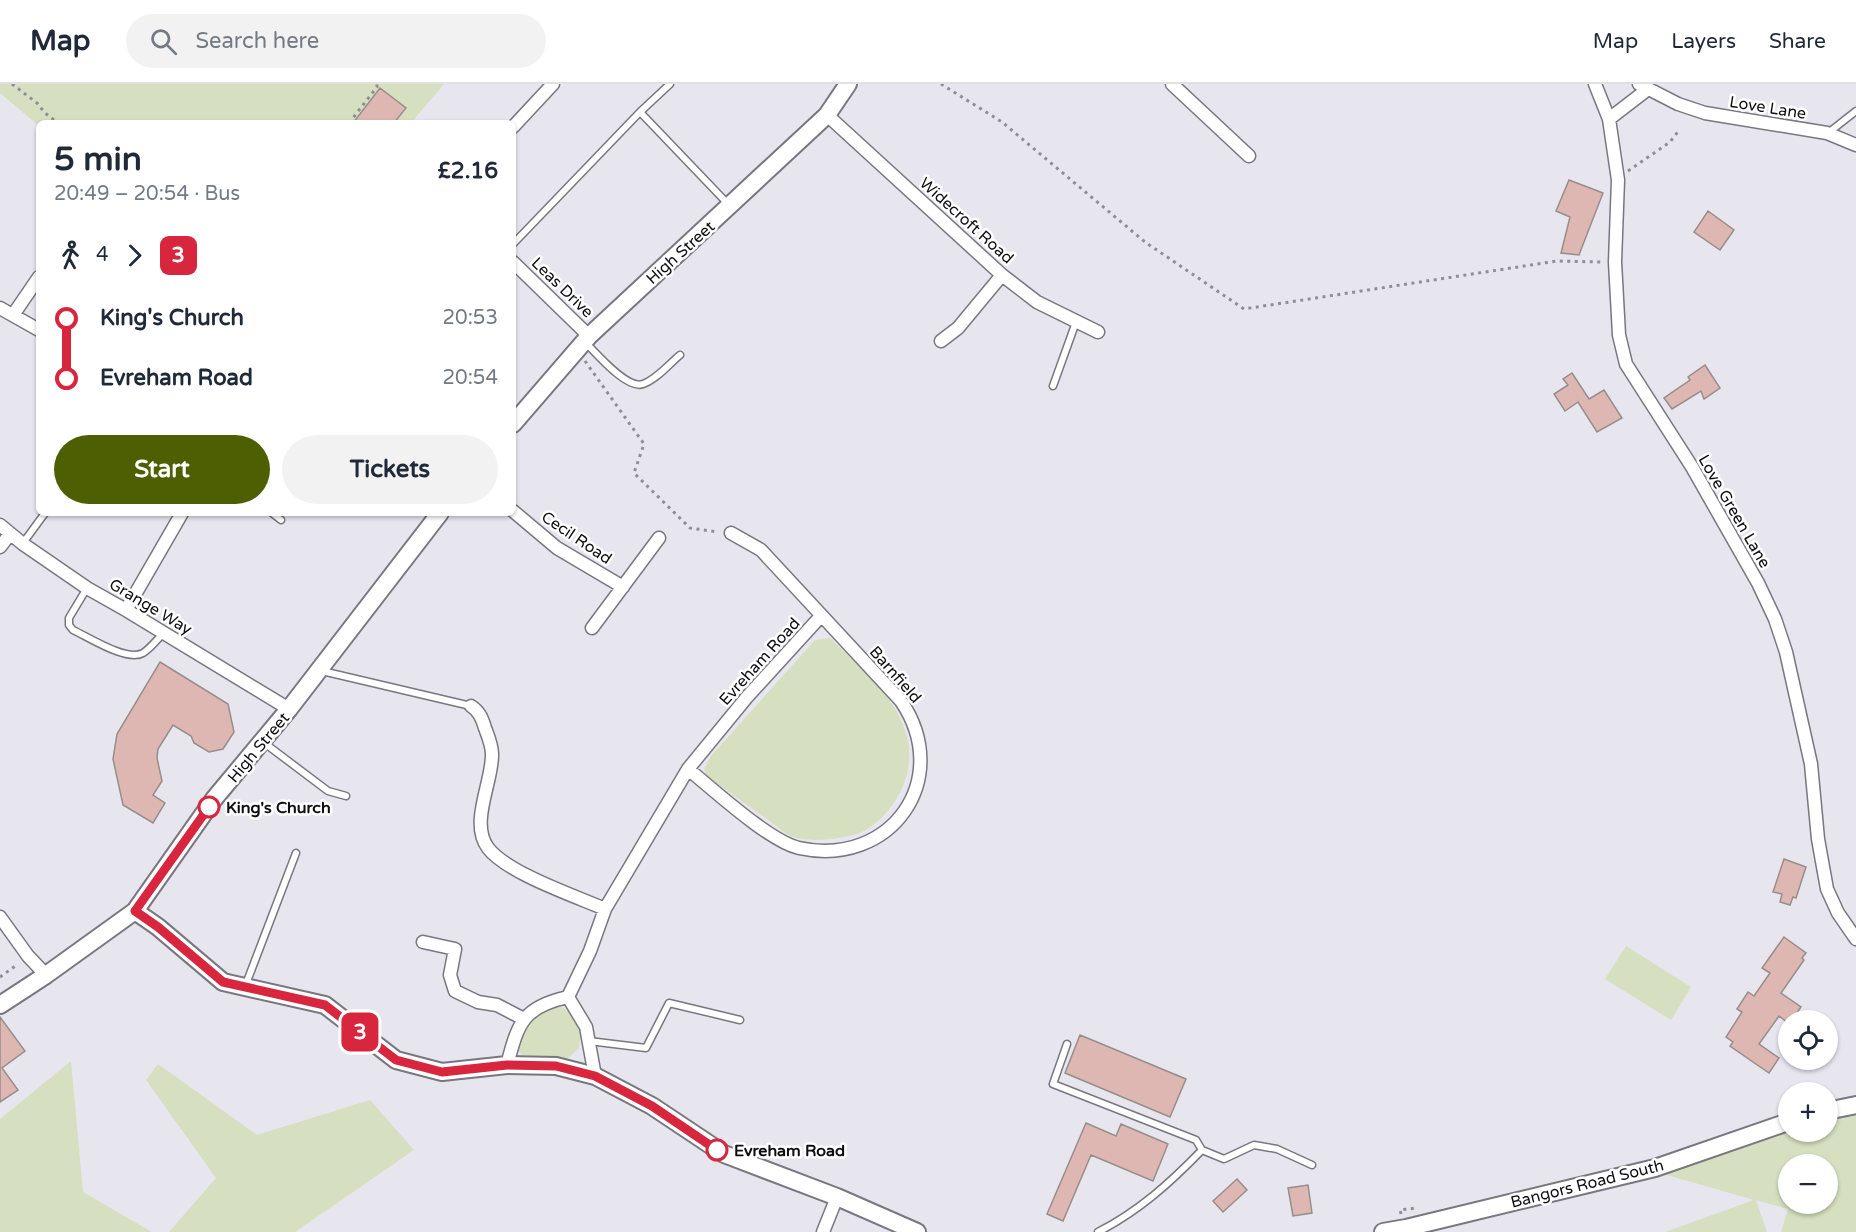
<!DOCTYPE html>
<html lang="en">
<head>
<meta charset="utf-8">
<style>
	:root { --surface:#fff; --page:#f2f2f3; --text:#1f2937; --muted:#747a83; --line:#e0e1e3; --accent:#4e5f03 }
	body { margin:0; font-family:"Varela Round",sans-serif; background:var(--page); color:var(--text); height:100vh; display:flex; flex-direction:column; font-size:22px; white-space:nowrap }
	* { box-sizing:border-box; margin:0 }
	p { font-size:20px; color:var(--muted) }
	.icon { flex:none; width:33px; height:33px; fill:none; stroke:currentColor; stroke-width:2; stroke-linecap:round; stroke-linejoin:round }
	.map { position:relative; flex:1; overflow:hidden }
	.drawer { position:absolute; left:36px; top:36px; width:480px; height:396px; display:flex; flex-direction:column; background:var(--surface); border-radius:9px; box-shadow:0 2px 4px #0004 }
	.drawer>* { flex:none }
	.badge { padding:0 12px; border-radius:9px; font-size:21px; line-height:39px }
	.buttons { position:absolute; left:1778px; top:926px; display:grid; gap:12px }
	.buttons a { display:grid; place-items:center; width:60px; height:60px; border-radius:50%; background:var(--surface); box-shadow:0 2px 4px #0004; font-size:30px }
	.map>.badge { position:absolute; translate:-50% -50%; box-shadow:0 0 0 3px #fff }
	.legs { display:flex; align-items:center; gap:9px; height:66px; padding:0 18px; font-size:20px }
	.legs p { margin-inline-start:auto }
	.headline { display:flex; align-items:center; justify-content:space-between; height:102px; padding:0 18px }
	h1 { font-size:33px; font-weight:800; line-height:45px }
	.button { display:flex; gap:12px; margin-top:auto; padding:12px 18px }
	.button a { flex:1; height:69px; border-radius:36px; background:var(--accent); color:#fff; font-size:24px; font-weight:800; line-height:69px; text-align:center }
	.button a+a { background:var(--page); color:var(--text) }
	ul { padding:0 18px; list-style:none }
	li { display:flex; align-items:center; gap:21px; height:60px; font-size:22px }
	li i { display:grid; place-items:center; width:9px; height:100%; margin:0 8px; background:currentColor }
	li i::after { content:''; width:15px; height:15px; margin:-8px; border:4px solid; border-radius:50%; background:var(--surface) }
	li p { margin-inline-start:auto }
	li:first-child i { background:linear-gradient(#0000 50%,currentColor 0) }
	li:last-child i { background:linear-gradient(currentColor 50%,#0000 0) }
	header { display:flex; align-items:center; gap:36px; box-sizing:border-box; height:84px; padding:0 30px; background:var(--surface); border-bottom:2px solid var(--line) }
	header strong { font-size:28px }
	nav { display:flex; gap:33px; margin-inline-start:auto; font-size:21px }
	.search { width:420px; height:54px; background:var(--page); display:flex; align-items:center; gap:15px; box-sizing:border-box; padding:0 21px; border-radius:33px; color:var(--muted); font-size:22px }
	.map>svg:first-child { display:block }
	.green { fill:#d6dfbf; fill-rule:evenodd }
	.building { fill:#deb7b2; stroke:#978d8b; stroke-width:1.5 }
	.lines { fill:none; stroke-linecap:round; stroke-linejoin:round }
	.lane-casing { stroke:#78777f; stroke-width:9 }
	.street-casing { stroke:#78777f; stroke-width:15 }
	.secondary-casing { stroke:#78777f; stroke-width:20 }
	.path { stroke:#8f8e95; stroke-width:3; stroke-dasharray:3 4.5; stroke-linecap:butt }
	.lane { stroke:#fff; stroke-width:6 }
	.street { stroke:#fff; stroke-width:12 }
	.secondary { stroke:#fff; stroke-width:16 }
	.line-1-casing { stroke:#fff; stroke-width:14 }
	.line-1 { stroke:#d7263d; stroke-width:9 }
	.stop-1-dot { fill:#fff; stroke:#d7263d; stroke-width:3 }
	.labels { text-anchor:middle; stroke-width:5; stroke-linejoin:round; paint-order:stroke }
	.street-label { font-size:16px; fill:#0e0e11; stroke:#fff }
	.stop-label { font-size:16px; font-weight:bold; fill:#0e0e11; stroke:#fff; text-anchor:start }
</style>
</head>
<body>
<header>
<strong>Map</strong>
<div class="search"><svg class="icon" aria-label="search" viewBox="0 0 24 24"><circle cx="10" cy="10" r="6"/><path d="M15 15l6 6"/></svg>Search here</div>
<nav><a>Map</a><a>Layers</a><a>Share</a></nav>
</header>
<div class="map">
<svg width="1856" height="1148" viewBox="0 0 1856 1148">
	<rect width="100%" height="100%" fill="#e7e6ef"/>
	<path class="green" d="M 0,0 L 444,0 L 411,39 L 39,39 L 39,42 L 0,9 Z
		M 830,554 C 858,582 894,609 906,649 C 917,685 899,723 869,744 C 854,755 811,759 794,753 C 786,751 778,743 771,738 C 750,723 729,708 708,693 L 704,685 L 711,672 L 815,556 Z
		M 1626,862 L 1691,903 L 1671,936 L 1605,895 Z
		M 562,923 C 578,932 582,947 579,964 L 567,975 L 522,971 L 518,966 L 515,958 L 517,948 L 541,925 Z
		M 71,977 L 83,1108 L 152,1148 L 0,1148 L 0,1035 Z
		M 158,980 L 257,1051 L 370,1016 L 414,1066 L 295,1148 L 169,1148 L 216,1094 L 146,996 Z
		M 1856,1028 L 1856,1148 L 1781,1148 L 1788,1125 L 1756,1116 L 1767,1148 L 1665,1148 L 1754,1116 L 1660,1089 L 1788,1044 L 1788,1047 L 1827,1047 L 1827,1034 ZM 1788,1080 L 1827,1080 L 1827,1119 L 1788,1119 Z"/>
	<path class="building" d="M 380,4 L 406,24 L 394,39 L 353,39 Z
		M 1569,96 L 1603,109 L 1579,171 L 1561,169 L 1570,133 L 1556,127 Z
		M 1708,127 L 1734,146 L 1720,166 L 1694,148 Z
		M 1705,281 L 1720,304 L 1704,315 L 1701,307 L 1672,325 L 1664,314 L 1690,296 L 1688,293 Z
		M 1572,289 L 1589,315 L 1604,306 L 1622,334 L 1597,348 L 1578,318 L 1565,327 L 1554,310 L 1568,301 L 1563,295 Z
		M 160,578 L 228,620 L 234,648 L 223,665 L 209,668 L 194,659 L 191,652 L 173,641 L 158,665 L 157,674 L 162,697 L 153,711 L 165,719 L 153,739 L 123,721 L 113,675 L 117,650 Z
		M 1784,775 L 1806,783 L 1796,814 L 1793,813 L 1790,821 L 1780,818 L 1782,810 L 1773,808 Z
		M 1784,853 L 1806,869 L 1802,874 L 1804,876 L 1781,909 L 1801,923 L 1792,936 L 1788,936 L 1788,939 L 1779,932 L 1759,960 L 1779,974 L 1769,989 L 1730,962 L 1733,958 L 1726,953 L 1742,928 L 1737,925 L 1748,908 L 1754,912 L 1770,889 L 1762,884 Z
		M 0,933 L 25,967 L 2,984 L 18,1006 L 0,1018 Z
		M 1080,951 L 1186,995 L 1170,1033 L 1065,989 Z
		M 1086,1039 L 1116,1052 L 1121,1040 L 1168,1060 L 1153,1097 L 1091,1071 L 1063,1137 L 1047,1130 Z
		M 1237,1095 L 1247,1106 L 1223,1128 L 1213,1117 Z
		M 1308,1101 L 1312,1129 L 1293,1132 L 1288,1104 Z"/>
	<g class="lines">
		<g class="lane-casing">
			<path id="lane" d="M 640,28 L 670,0
				M 1828,49 L 1856,27
				M 513,160 L 640,28 L 729,121
				M 585,258 C 596,269 627,306 643,300 C 657,295 669,280 680,271
				M 1053,302 L 1076,238
				M 272,429 L 281,436
				M 23,459 L 45,429
				M 87,504 L 69,534 L 69,541 L 73,546 C 90,554 127,578 143,569 C 151,564 157,555 164,549
				M 322,587 L 471,622
				M 263,658 L 328,707 L 346,712
				M 246,900 L 296,769
				M 589,957 L 646,964 L 669,919 L 740,936
				M 1067,960 L 1053,1000 L 1196,1056 L 1202,1066
				M 1098,1148 C 1139,1127 1170,1099 1202,1066 L 1224,1075 L 1254,1061 L 1277,1065 L 1312,1081"/>
		</g>
		<g class="street-casing">
			<path id="street" d="M 1172,0 L 1249,72
				M 1595,0 L 1609,35 L 1618,96 L 1615,178 L 1619,251 L 1626,280 L 1692,383 L 1758,499 L 1775,535 L 1786,568 L 1811,680 L 1818,755 L 1827,805 L 1838,829 L 1856,855
				M 1639,0 L 1678,20 L 1705,29 L 1827,49 L 1856,61
				M 827,31 L 1002,191 L 1037,218 L 1098,248
				M 1609,35 L 1648,5
				M 513,43 L 553,0
				M 513,178 L 589,252
				M 0,224 L 39,246
				M 13,231 L 39,193
				M 941,257 L 958,244 L 1002,191
				M 513,427 L 557,464 L 623,503
				M 0,441 L 23,460 L 87,504 L 126,526 L 289,625
				M 0,463 L 10,450
				M 126,526 L 182,429
				M 592,544 L 659,454
				M 471,622 C 479,627 482,634 485,644 C 488,652 492,661 492,670 C 493,697 469,739 488,764 C 507,789 575,812 605,825
				M 688,685 C 714,706 769,757 799,764 C 891,784 954,695 901,617 L 761,466 L 731,449
				M 0,833 L 28,872 L 46,891
				M 423,858 L 455,865 L 450,891 L 455,907 L 478,918 L 497,921 L 524,935
				M 507,981 C 518,940 522,923 568,913
				M 595,992 L 586,943 L 568,913 L 590,867 L 605,825 L 688,685 L 747,613 L 821,532
				M 823,1148 L 837,1113"/>
		</g>
		<g class="secondary-casing">
			<path id="secondary" d="M 513,340 L 589,252 L 827,31 L 848,0
				M 135,827 L 158,843 L 223,898 L 325,921 L 396,976 L 442,988 L 507,981 L 556,982 L 595,992 L 652,1022 L 724,1070 L 837,1113 L 917,1148
				M 0,921 L 46,891 L 135,827 L 214,715 L 289,625 L 440,429
				M 1827,1027 L 1856,1021
				M 1383,1148 L 1406,1144 L 1655,1084 L 1788,1038"/>
		</g>
		<path class="path" d="M 12,0 L 37,19 L 45,29 L 58,39
			M 941,0 L 1002,38 L 1145,158 L 1244,225 L 1557,177 L 1601,178
			M 349,39 L 377,3 L 377,0
			M 1628,87 L 1670,58 L 1680,45
			M 585,277 L 644,360 L 634,389 L 690,444 L 718,448
			M 0,893 L 18,880
			M 1401,1130 L 1400,1126 L 1416,1124"/>
		<use href="#lane" class="lane"/>
		<use href="#street" class="street"/>
		<use href="#secondary" class="secondary"/>
	</g>
	<g class="lines">
		<g class="line-1-casing">
			<path id="line-1" d="M 209,723 L 135,827 L 158,843 L 223,898 L 325,921 L 396,976 L 442,988 L 507,981 L 556,982 L 595,992 L 652,1022 L 717,1066"/>
		</g>
		<use href="#line-1" class="line-1"/>
	</g>
	<g class="stop-1-dot">
		<circle cx="209" cy="723" r="10"/>
		<circle cx="717" cy="1066" r="10"/>
	</g>
	<g class="labels">
		<g class="street-label">
			<text transform="translate(1768 23) rotate(9)" y="6">Love Lane</text>
			<text transform="translate(967 136) rotate(42)" y="6">Widecroft Road</text>
			<text transform="translate(680 168) rotate(-42)" y="6">High Street</text>
			<text transform="translate(563 203) rotate(44)" y="6">Leas Drive</text>
			<text transform="translate(1735 427) rotate(60)" y="6">Love Green Lane</text>
			<text transform="translate(577 453) rotate(34)" y="6">Cecil Road</text>
			<text transform="translate(151 522) rotate(31)" y="6">Grange Way</text>
			<text transform="translate(759 577) rotate(-48)" y="6">Evreham Road</text>
			<text transform="translate(896 590) rotate(49)" y="6">Barnfield</text>
			<text transform="translate(258 663) rotate(-50)" y="6">High Street</text>
			<text transform="translate(1587 1099) rotate(-14)" y="6">Bangors Road South</text>
		</g>
		<g class="stop-label">
			<text x="226" y="729">King's Church</text>
			<text x="734" y="1072">Evreham Road</text>
		</g>
	</g>
</svg>
<div class="buttons">
<a><svg class="icon" aria-label="locate" viewBox="0 0 24 24"><circle cx="12" cy="12" r="6"/><path d="M12 2v4M12 18v4M2 12h4M18 12h4"/></svg></a>
<a>+</a>
<a>−</a>
</div>
<b class="badge" style="left:360px;top:948px;background:#d7263d;color:#fff">3</b>
<section class="drawer">
<div class="headline"><div><h1>5 min</h1><p>20:49 – 20:54 · Bus</p></div><b>£2.16</b></div>
<div class="legs"><svg class="icon" aria-label="walk" viewBox="0 0 24 24"><circle cx="13" cy="4" r="2"/><path d="M13 8l-2 6 4 7M11 14l-3 7M7 12l3-4h3l4 4"/></svg>4<svg class="icon" aria-label="forward" viewBox="0 0 24 24"><path d="M9 5l7 7-7 7"/></svg><b class="badge" style="background:#d7263d;color:#fff">3</b></div>
<ul>
<li><i style="color:#d7263d"></i><b>King's Church</b><p>20:53</p></li>
<li><i style="color:#d7263d"></i><b>Evreham Road</b><p>20:54</p></li>
</ul>
<div class="button"><a>Start</a><a>Tickets</a></div>
</section>
</div>
</body>
</html>
